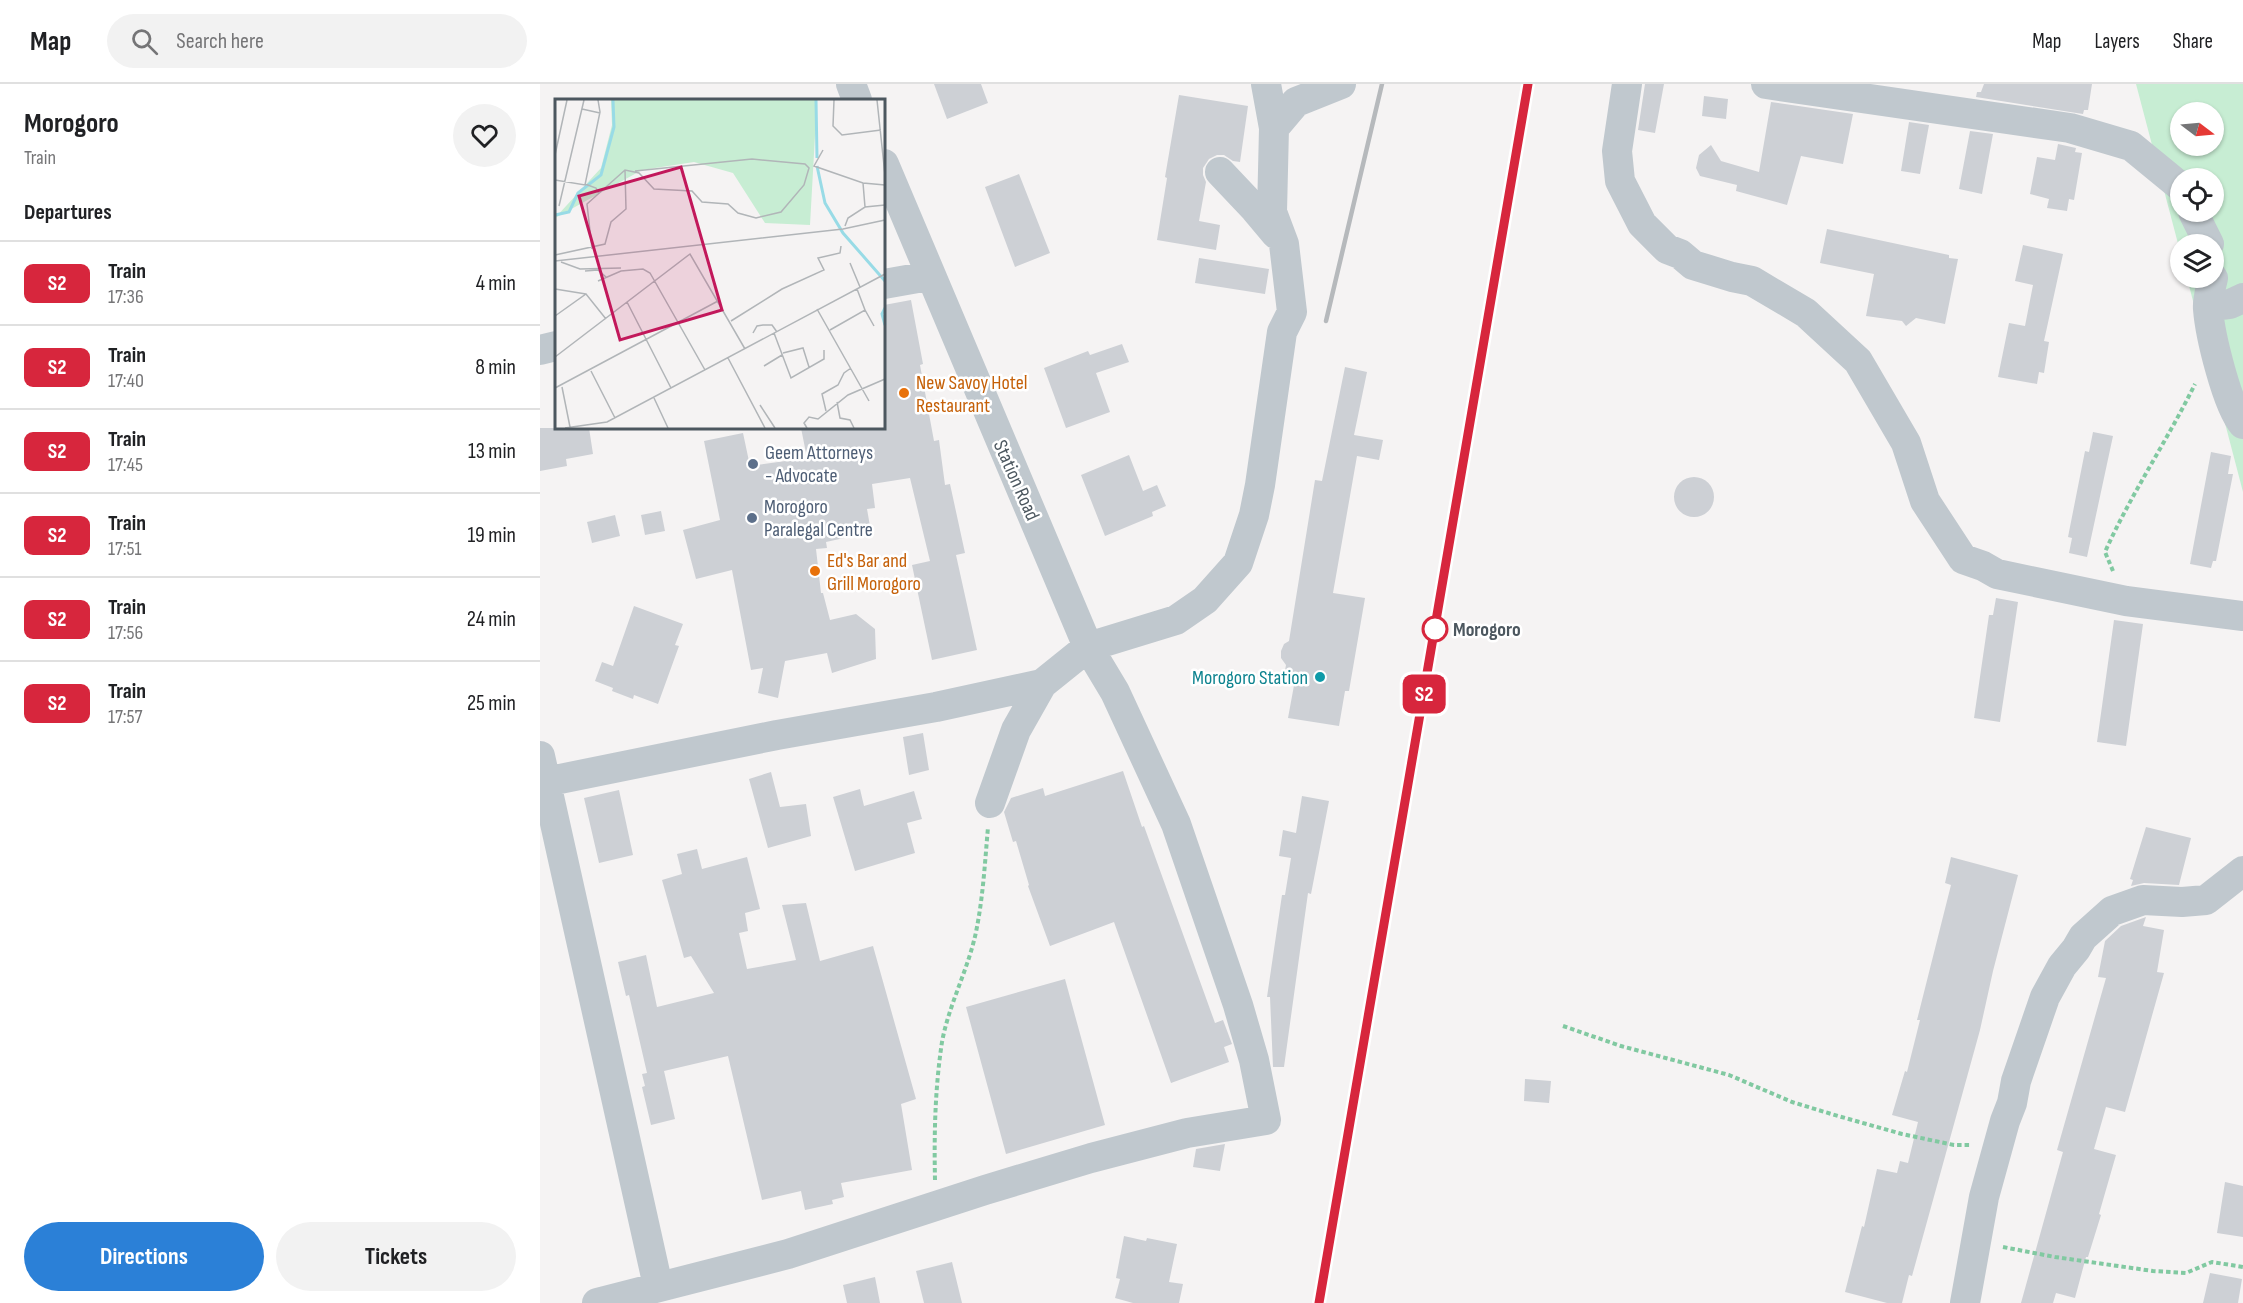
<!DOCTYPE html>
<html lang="en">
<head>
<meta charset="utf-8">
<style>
	:root { --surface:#fff; --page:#f2f2f2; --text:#202124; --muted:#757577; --line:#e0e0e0; --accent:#2b80d7 }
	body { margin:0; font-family:"Sofia Sans Condensed",sans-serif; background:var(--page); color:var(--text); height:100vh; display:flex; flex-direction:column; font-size:22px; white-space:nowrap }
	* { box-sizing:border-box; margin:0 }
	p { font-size:20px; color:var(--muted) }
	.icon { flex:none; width:33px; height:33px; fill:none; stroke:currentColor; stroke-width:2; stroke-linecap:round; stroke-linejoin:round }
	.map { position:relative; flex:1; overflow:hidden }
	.sheet { display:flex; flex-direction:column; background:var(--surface); width:540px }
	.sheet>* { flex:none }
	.badge { padding:0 12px; border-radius:9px; font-size:21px; line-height:39px }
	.needle { width:39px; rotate:106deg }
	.controls { position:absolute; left:1630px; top:18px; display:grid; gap:12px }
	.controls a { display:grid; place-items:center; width:54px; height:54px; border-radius:50%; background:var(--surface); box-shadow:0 2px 4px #0004; font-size:30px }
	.map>.badge { position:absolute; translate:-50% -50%; box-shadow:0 0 0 3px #fff }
	h2 { padding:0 24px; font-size:22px; line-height:54px }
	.round { display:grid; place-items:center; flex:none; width:63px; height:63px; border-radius:32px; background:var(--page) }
	.head { display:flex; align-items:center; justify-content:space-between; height:102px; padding:0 24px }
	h1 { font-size:28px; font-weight:700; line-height:45px }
	.button { display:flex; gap:12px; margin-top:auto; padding:12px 24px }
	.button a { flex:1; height:69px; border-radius:36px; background:var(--accent); color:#fff; font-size:24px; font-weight:700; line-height:69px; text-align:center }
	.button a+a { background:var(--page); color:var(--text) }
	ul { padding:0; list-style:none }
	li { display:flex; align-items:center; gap:18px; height:84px; padding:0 24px; border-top:2px solid var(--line) }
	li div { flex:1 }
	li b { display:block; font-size:22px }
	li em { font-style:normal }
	li .badge { min-width:66px; font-weight:700; text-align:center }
	header { display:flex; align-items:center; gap:36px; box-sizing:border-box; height:84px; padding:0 30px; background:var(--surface); border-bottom:2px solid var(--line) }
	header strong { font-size:28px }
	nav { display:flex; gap:33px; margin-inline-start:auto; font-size:21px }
	.search { width:420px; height:54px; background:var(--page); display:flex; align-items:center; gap:15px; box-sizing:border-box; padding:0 21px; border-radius:33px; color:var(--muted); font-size:22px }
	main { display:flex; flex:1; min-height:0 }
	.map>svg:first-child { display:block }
	.green { fill:#c7edd3; fill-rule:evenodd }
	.building { fill:#cdd0d5 }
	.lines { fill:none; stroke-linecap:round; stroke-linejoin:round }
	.path { stroke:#81c9a1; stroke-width:4; stroke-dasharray:4.5 3; stroke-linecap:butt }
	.minor { stroke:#c0c8ce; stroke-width:30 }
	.rail { stroke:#b6b9bc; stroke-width:4.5 }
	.line-casing { stroke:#fff; stroke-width:14 }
	.line { stroke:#d7263d; stroke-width:9 }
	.food-dot { fill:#e8710a; stroke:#fff; stroke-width:2 }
	.service-dot { fill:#5c6f8a; stroke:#fff; stroke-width:2 }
	.stop-dot { fill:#fff; stroke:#d7263d; stroke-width:3 }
	.culture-dot { fill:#0f9aa8; stroke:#fff; stroke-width:2 }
	.labels { text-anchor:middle; stroke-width:5; stroke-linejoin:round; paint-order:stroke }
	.food-label { font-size:20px; fill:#c56008; stroke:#fff; text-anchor:start }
	.service-label { font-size:20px; fill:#4e5e75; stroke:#fff; text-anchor:start }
	.street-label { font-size:20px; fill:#4c575f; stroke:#fff }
	.stop-label { font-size:20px; font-weight:bold; fill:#4c575f; stroke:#fff; text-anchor:start }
	.culture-label { font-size:20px; fill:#0d838f; stroke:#fff; text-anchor:end }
	.inset-river { fill:none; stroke:#98dbe6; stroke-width:3 }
	.inset-road { fill:none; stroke:#b1b5b8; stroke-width:1.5 }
	.view { fill:#c2185b; fill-opacity:0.15; stroke:#c2185b; stroke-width:3 }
	.inset-edge { fill:none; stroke:#4c575f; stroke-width:3 }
</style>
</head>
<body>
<header>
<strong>Map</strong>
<div class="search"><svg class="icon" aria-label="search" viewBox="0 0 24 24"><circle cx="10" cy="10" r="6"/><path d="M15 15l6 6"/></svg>Search here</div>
<nav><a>Map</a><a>Layers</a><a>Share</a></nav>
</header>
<main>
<section class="sheet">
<div class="head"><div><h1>Morogoro</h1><p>Train</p></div><a class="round"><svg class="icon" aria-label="heart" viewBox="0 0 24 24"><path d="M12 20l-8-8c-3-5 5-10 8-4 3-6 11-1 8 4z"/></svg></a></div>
<h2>Departures</h2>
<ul>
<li><span class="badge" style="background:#d7263d;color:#fff">S2</span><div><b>Train</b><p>17:36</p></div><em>4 min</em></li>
<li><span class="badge" style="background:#d7263d;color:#fff">S2</span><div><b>Train</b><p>17:40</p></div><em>8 min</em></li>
<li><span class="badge" style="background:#d7263d;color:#fff">S2</span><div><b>Train</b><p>17:45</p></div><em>13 min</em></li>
<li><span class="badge" style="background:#d7263d;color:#fff">S2</span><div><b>Train</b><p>17:51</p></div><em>19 min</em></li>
<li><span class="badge" style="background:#d7263d;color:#fff">S2</span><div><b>Train</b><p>17:56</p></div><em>24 min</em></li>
<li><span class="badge" style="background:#d7263d;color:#fff">S2</span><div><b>Train</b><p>17:57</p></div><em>25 min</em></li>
</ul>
<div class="button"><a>Directions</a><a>Tickets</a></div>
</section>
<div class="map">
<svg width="1703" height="1219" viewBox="0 0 1703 1219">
	<rect width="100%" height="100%" fill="#f5f3f3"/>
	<path class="green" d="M 1596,0 L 1703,0 L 1703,408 L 1647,194 L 1674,194 L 1674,160 L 1641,160 L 1641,171 ZM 1641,28 L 1674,28 L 1674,62 L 1641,62 ZM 1641,94 L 1674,94 L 1674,128 L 1641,128 Z"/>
	<path class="building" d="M 394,0 L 441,0 L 448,19 L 407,35 Z
		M 1105,0 L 1124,0 L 1115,49 L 1098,46 Z
		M 1444,0 L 1552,0 L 1548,26 L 1544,26 L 1543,30 L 1436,13 L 1437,8 L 1441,8 Z
		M 639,11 L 708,22 L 700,78 L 693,77 L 684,71 L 677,71 L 669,75 L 663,84 L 663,91 L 666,98 L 659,137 L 680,141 L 676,166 L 617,156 L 627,94 L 625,93 Z
		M 1164,12 L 1188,15 L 1186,35 L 1162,32 Z
		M 1231,18 L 1313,30 L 1303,80 L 1261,72 L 1247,121 L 1196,107 L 1197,101 L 1160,92 L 1156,84 L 1159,71 L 1171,61 L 1181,77 L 1219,88 Z
		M 1369,38 L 1389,41 L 1380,90 L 1361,87 Z
		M 1430,47 L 1453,50 L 1442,110 L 1419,105 Z
		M 1518,60 L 1536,64 L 1535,68 L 1542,69 L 1534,116 L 1529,115 L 1527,127 L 1507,124 L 1509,115 L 1490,110 L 1497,73 L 1515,76 Z
		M 479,90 L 510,169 L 475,183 L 445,103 Z
		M 1287,145 L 1409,171 L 1409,174 L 1418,175 L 1405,240 L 1376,234 L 1366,242 L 1362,237 L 1326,232 L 1334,190 L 1280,179 Z
		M 1483,161 L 1523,170 L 1504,257 L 1509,258 L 1504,289 L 1499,288 L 1497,300 L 1458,293 L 1469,239 L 1485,242 L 1493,201 L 1475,197 Z
		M 659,174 L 729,185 L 725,210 L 655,199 Z
		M 371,216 L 383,280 L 380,281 L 394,357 L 399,356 L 405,401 L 410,400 L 425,469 L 416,471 L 437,566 L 392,576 L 372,481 L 390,477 L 370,394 L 332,400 L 335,424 L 327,425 L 331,448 L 286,458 L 287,464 L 276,465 L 281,509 L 283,509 L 290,536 L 316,530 L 335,545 L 336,575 L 292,589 L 287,569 L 245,577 L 238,614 L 218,609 L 223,584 L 211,586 L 192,486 L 156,495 L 143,446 L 180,436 L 164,357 L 203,349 L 210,382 L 267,374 L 261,344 L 344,344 L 344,221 Z
		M 582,260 L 589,278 L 556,289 L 570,328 L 526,344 L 504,284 L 548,267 L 550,271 Z
		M 805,283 L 827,288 L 814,351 L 843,356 L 839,376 L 817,372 L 793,509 L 825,514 L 809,607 L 805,607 L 799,642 L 748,634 L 755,596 L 744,592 L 746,581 L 741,574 L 741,567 L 744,560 L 749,557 L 775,396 L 782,397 Z
		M 0,344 L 49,344 L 53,370 L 26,375 L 27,382 L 0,387 Z
		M 1553,348 L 1573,352 L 1547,473 L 1529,469 L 1532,454 L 1528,453 L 1545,367 L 1549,368 Z
		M 1671,368 L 1691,372 L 1688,390 L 1693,390 L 1676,477 L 1673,477 L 1671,484 L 1650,480 Z
		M 589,371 L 603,407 L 617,401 L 626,422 L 612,428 L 613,432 L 565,452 L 541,391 Z
		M1134 413a20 20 0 1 1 40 0a20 20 0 1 1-40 0Z
		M 121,427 L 125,447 L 105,451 L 101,431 Z
		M 75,431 L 80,452 L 52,459 L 47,438 Z
		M 1456,514 L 1478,518 L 1460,638 L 1434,634 L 1449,531 L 1453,531 Z
		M 94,522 L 143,540 L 135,561 L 139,562 L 118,620 L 94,611 L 93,615 L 72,607 L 73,604 L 55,597 L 62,578 L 73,582 Z
		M 1574,536 L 1603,540 L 1586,662 L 1557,658 Z
		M 383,649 L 389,686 L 369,691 L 363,653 Z
		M 583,687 L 602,743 L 604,742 L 675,939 L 683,936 L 692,960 L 684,963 L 689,978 L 631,999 L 574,838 L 510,862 L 488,802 L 489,801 L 476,757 L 473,758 L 464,728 L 471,714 L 503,704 L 505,712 Z
		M 231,688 L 240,723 L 266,720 L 271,752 L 228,764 L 209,695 Z
		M 320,705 L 324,722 L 374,707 L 382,735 L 367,739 L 375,769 L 315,787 L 293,713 Z
		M 79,706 L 93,771 L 59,779 L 44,714 Z
		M 762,712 L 789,717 L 771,810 L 768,809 L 744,983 L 733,983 L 730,913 L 727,913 L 742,811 L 745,811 L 751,774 L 739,772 L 743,746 L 756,749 Z
		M 1606,743 L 1651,754 L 1639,801 L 1604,799 L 1591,802 L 1593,796 L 1590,795 Z
		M 157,765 L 162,785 L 207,773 L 220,825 L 205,829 L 208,847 L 199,849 L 207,885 L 256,876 L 242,821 L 266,819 L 280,877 L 333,862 L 376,1015 L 361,1020 L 372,1086 L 301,1099 L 304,1113 L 292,1116 L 293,1120 L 265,1126 L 261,1107 L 222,1116 L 188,972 L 124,987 L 135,1035 L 111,1041 L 102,1003 L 105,1002 L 102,990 L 107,989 L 89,911 L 86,912 L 78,878 L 106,871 L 117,923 L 174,909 L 151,872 L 144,874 L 122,796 L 142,790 L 137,770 Z
		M 1411,773 L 1478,791 L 1453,887 L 1440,946 L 1372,1192 L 1369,1191 L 1362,1219 L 1347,1219 L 1305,1208 L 1322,1142 L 1324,1143 L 1337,1085 L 1357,1089 L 1360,1077 L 1368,1079 L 1378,1038 L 1352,1031 L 1365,987 L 1367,988 L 1380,936 L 1377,936 L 1411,801 L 1405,799 Z
		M 1606,833 L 1603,842 L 1624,846 L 1617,888 L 1624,889 L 1585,1028 L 1566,1023 L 1554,1065 L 1576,1071 L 1559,1130 L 1561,1131 L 1548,1173 L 1546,1173 L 1535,1214 L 1516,1209 L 1513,1219 L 1481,1219 L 1523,1068 L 1517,1066 L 1566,894 L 1558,893 L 1565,857 L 1581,842 Z
		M 525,895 L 565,1041 L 466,1070 L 426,923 Z
		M 985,995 L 1011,997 L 1009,1019 L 984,1017 Z
		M 685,1060 L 680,1087 L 653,1083 L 656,1065 Z
		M 1685,1098 L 1703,1102 L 1703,1153 L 1677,1149 Z
		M 584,1152 L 606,1157 L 607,1154 L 637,1160 L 629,1198 L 643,1200 L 639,1219 L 593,1219 L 575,1214 L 580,1195 L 576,1194 Z
		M 412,1178 L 422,1219 L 384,1219 L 376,1187 Z
		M 1670,1189 L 1702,1195 L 1698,1219 L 1663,1219 Z
		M 335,1193 L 340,1219 L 307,1219 L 303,1201 Z"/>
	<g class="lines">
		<path class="path" d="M 1573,487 L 1565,468 C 1591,410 1627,357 1655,300
			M 1023,942 L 1081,962 L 1189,991 L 1252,1018 L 1298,1032 L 1362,1050 L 1414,1061 L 1431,1061
			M 395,1096 C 394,1050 395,1004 402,958 C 409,920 428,886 436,848 C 443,814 445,778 448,743
			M 1463,1163 L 1515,1173 L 1613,1187 L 1646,1189 L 1672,1178 L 1703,1183"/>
		<path class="minor" d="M 311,0 L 317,16
			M 1087,0 L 1077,67 L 1080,97 L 1102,140 L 1127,165 L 1140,170 L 1153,181 L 1192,193 L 1212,197 L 1266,229 L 1318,277 L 1366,359 L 1385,417 L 1423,475 L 1443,482 L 1457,490 L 1586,517 L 1703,532
			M 1226,0 L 1530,44 L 1591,62 L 1641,103
			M 734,44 L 756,18 L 801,0
			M 680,88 L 715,125 L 736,150
			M 1653,128 L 1669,160
			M 1673,194 C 1671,204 1667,215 1668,225 C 1670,251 1687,322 1703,340
			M 344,200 L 389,192
			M 1668,223 L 1690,220 L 1703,214
			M 0,266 L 16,262
			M 0,672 L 118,1202
			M 0,699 L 237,651 L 396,623 L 502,600 L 548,563 L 636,536 L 665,516 L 698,479 L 714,431 L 720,401 L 742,248 L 752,228 L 744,160 L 732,128 L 734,44 L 726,0
			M 450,719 L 476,646 L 502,600
			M 57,1219 L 248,1170 L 445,1106 L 551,1074 L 647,1049 L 726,1036 L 714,976 L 698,921 L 636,740 L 575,608 L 548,563 L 344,80
			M 1425,1219 L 1444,1113 L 1465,1037 L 1472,1019 L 1476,997 L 1505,913 L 1522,882 L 1536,865 L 1543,853 L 1572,827 L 1603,816 L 1642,818 L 1666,816 L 1703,787"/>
		<path class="rail" d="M 786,237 L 842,0
			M 779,1219 L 988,0"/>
	</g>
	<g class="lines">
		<g class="line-casing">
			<path id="line" d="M 779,1219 L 988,0"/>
		</g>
		<use href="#line" class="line"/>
	</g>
	<g class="food-dot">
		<circle cx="364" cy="309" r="6"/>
		<circle cx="275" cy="487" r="6"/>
	</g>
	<g class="service-dot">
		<circle cx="213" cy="380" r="6"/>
		<circle cx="212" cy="434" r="6"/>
	</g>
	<circle class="stop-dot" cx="895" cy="545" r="12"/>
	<circle class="culture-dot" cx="780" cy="593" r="6"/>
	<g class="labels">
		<g class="food-label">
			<text x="376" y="305">New Savoy Hotel<tspan x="376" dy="23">Restaurant</tspan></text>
			<text x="287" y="483">Ed's Bar and<tspan x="287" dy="23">Grill Morogoro</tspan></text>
		</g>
		<g class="service-label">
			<text x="225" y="375">Geem Attorneys<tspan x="225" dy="23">- Advocate</tspan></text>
			<text x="224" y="429">Morogoro<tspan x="224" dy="23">Paralegal Centre</tspan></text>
		</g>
		<g class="street-label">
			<text transform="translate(477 396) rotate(66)" y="7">Station Road</text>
		</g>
		<g class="stop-label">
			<text x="913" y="552">Morogoro</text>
		</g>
		<g class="culture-label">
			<text x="768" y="600">Morogoro Station</text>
		</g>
	</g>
	<g transform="translate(15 15)">
		<rect width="330" height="330" fill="#f5f3f3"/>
		<path d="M 56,1 L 262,1 L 255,126 L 210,124 L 178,74 L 139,63 L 87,71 L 0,119 L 46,69 L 57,26 Z" fill="#c7edd3"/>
		<path class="inset-river" d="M 261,1 L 262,59M 262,67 L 270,104 L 288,134 L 330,182M 0,116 L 14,113 L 23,94 L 46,76 L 59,28 L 58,1M 330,209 L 327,215 L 330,226"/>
		<path class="inset-road" d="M 279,1 L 278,27 L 287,36 L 326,31M 322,1 L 330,76M 27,10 L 45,14M 268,51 L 259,67 L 308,84 L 330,86M 0,56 L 12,1M 0,81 L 30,86 L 45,13 L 43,1M 308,84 L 310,108M 30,85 L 41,89 L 44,95M 4,107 L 29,1M 290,127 L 293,119 L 310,108 L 330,106M 37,150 L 32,105 L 70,71 L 84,74 L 99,90 L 137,92 L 147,103 L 173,105 L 183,114 L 201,119 L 226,113 L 249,86 L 254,69 L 250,65 L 197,60 L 80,72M 0,156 L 50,145 L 56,123 L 71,110 L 70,71M 0,162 L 288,130 L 330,121M 6,163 L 25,170 L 66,169M 295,164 L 305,188M 30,172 L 43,171 L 51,178M 43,182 L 66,172 L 88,170 L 95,174 L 150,271M 0,190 L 31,195M 302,190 L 310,211M 72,203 L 116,289M 262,210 L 314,302M 0,217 L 31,195 L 51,220M 176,222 L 227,190 L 269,171 L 263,159 L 285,154 L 286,147M 275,231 L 310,211 L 319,227M 198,234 L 202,227 L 208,226 L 217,226 L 222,233M 219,234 L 236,279 L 269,260 L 269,251M 228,254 L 248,249 L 254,268M 0,258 L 135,155 L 190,250M 173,259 L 210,329M 209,267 L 227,256M 36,272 L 60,319M 7,288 L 15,328M 0,289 L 163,202M 99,299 L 113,329M 282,303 L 285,319 L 295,321 L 299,329M 205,306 L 220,329M 271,312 L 267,295 L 283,286 L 289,274 L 296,269M 10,329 L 52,323 L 330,175M 252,329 L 249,324 L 254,318 L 263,320 L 293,296 L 330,280"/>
		<path class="view" d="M 126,68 L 167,211 L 65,241 L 24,97 Z"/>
		<rect width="330" height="330" class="inset-edge"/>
	</g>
</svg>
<div class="controls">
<a><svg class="needle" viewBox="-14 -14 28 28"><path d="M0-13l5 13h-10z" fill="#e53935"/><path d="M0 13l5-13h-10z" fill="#757577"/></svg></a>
<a><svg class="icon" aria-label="locate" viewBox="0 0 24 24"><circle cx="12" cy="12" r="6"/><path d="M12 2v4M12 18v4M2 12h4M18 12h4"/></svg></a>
<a><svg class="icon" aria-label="layers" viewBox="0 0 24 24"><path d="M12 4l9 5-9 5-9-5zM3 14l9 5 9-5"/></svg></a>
</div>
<b class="badge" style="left:884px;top:610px;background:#d7263d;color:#fff">S2</b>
</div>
</main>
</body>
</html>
